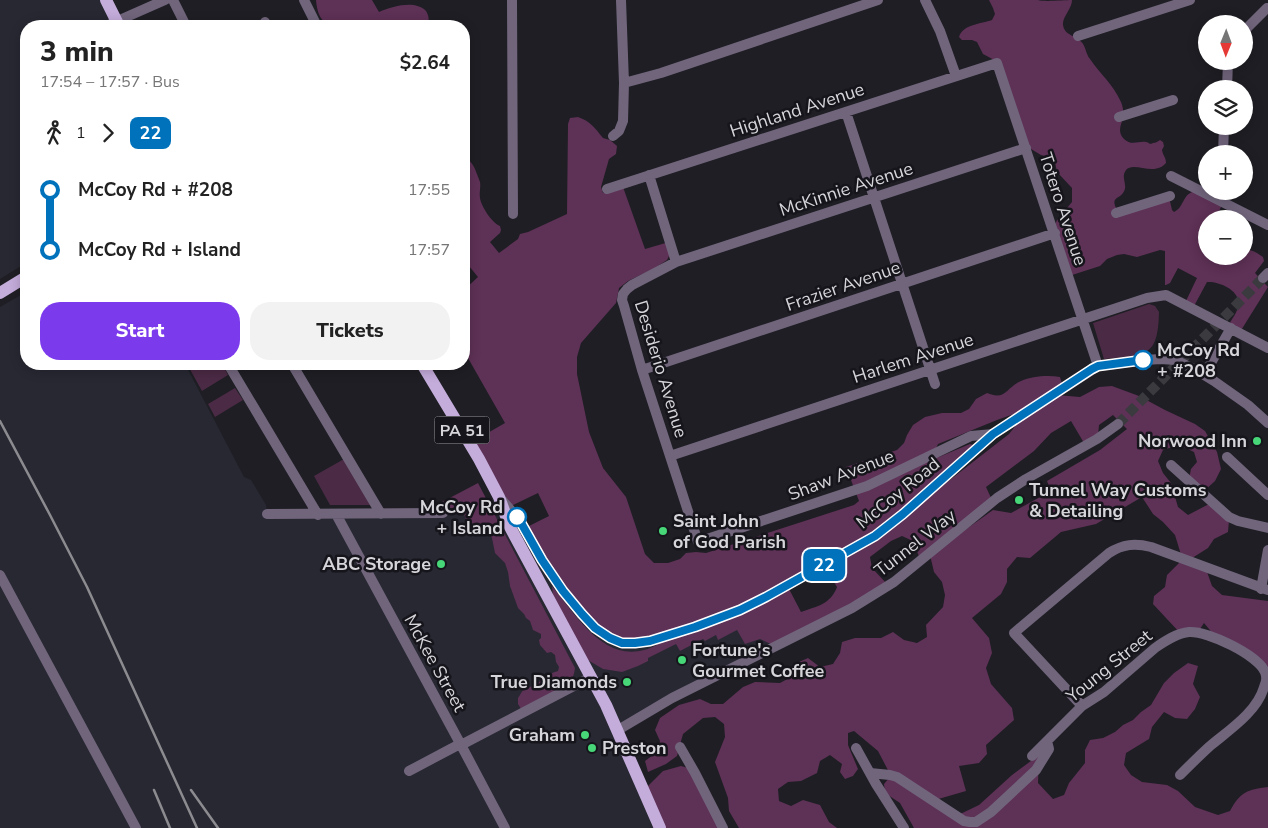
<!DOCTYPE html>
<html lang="en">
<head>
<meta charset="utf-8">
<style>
	:root { --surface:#fff; --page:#f2f2f2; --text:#222; --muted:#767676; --accent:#7c3aed }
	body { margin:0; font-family:"Nunito Sans",sans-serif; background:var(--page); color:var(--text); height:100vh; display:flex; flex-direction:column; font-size:19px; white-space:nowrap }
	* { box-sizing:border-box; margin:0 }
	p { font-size:16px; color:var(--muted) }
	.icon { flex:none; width:28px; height:28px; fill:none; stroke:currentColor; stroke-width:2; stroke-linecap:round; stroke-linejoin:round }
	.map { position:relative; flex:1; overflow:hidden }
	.panel { position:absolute; left:20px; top:20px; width:450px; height:350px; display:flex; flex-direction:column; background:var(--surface); border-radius:20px; box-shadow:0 2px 12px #0003 }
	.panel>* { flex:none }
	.badge { padding:0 10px; border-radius:8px; font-size:18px; line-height:32px }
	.needle { width:32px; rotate:181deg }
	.controls { position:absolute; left:1198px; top:15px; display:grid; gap:10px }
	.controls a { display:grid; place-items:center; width:55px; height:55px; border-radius:50%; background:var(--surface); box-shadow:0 2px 12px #0003; font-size:25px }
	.map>.badge { position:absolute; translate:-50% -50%; box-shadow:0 0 0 2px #fff }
	.legs { display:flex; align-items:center; gap:8px; height:55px; padding:0 20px; font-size:16px }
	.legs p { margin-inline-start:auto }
	.overview { display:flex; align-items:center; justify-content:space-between; height:85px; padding:0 20px }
	h1 { font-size:28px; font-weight:800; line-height:38px }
	.button { display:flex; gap:10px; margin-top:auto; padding:10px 20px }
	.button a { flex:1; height:58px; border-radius:20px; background:var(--accent); color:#fff; font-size:20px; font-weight:800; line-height:58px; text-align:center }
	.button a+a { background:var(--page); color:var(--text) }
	ul { padding:0 20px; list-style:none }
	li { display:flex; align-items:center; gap:18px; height:60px; font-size:19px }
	li i { display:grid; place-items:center; width:8px; height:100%; margin:0 6px; background:currentColor }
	li i::after { content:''; width:12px; height:12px; margin:-6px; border:4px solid; border-radius:50%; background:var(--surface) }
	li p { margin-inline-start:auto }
	li:first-child i { background:linear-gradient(#0000 50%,currentColor 0) }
	li:last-child i { background:linear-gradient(currentColor 50%,#0000 0) }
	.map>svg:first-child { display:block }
	.built { fill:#272832 }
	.green { fill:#4b2a45 }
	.forest { fill:#5e3156 }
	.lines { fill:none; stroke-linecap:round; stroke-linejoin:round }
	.minor-tunnel { stroke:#3a3a3f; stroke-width:10; stroke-dasharray:10 5; stroke-linecap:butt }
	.minor { stroke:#71657c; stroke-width:10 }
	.major { stroke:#c4acdb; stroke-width:12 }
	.rail { stroke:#8c8c90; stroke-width:2.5 }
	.line-1-casing { stroke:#fff; stroke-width:11 }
	.line-1 { stroke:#0072bc; stroke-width:8 }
	.stop-1-dot { fill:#fff; stroke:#0072bc; stroke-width:2.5 }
	.poi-dot { fill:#47d779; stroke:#15151b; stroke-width:2 }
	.labels { text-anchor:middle; stroke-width:5; stroke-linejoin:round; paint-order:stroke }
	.shield { fill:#15151b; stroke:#9c9ca1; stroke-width:1 }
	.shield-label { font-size:16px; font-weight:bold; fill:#d6d6da }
	.street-label { font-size:18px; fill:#d6d6da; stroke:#15151b }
	.stop-label { font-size:18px; font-weight:bold; fill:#d6d6da; stroke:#15151b; text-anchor:start }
	.poi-label { font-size:18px; font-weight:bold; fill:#d6d6da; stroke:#15151b; text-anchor:end }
</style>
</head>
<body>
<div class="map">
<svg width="1268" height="828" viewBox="0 0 1268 828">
	<rect width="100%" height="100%" fill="#1e1e24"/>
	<path class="built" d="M 0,0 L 106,0 L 116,21 L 106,26 L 26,26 L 26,263 L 0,279 Z
		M 26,292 L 26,364 L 185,364 L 244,477 L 251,480 L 266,505 L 267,514 L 443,513 L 499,497 L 542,560 L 740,610 L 787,640 L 618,730 L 660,828 L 0,828 L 0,307 Z"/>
	<path class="green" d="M 1149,304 L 1155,306 L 1159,312 C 1158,359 1145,355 1104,359 L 1093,323 Z
		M 187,364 L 222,364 L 228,375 L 202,391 Z
		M 235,388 L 243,400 L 215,417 L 208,404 Z
		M 344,459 L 371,505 L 330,505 L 314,476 Z"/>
	<path class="forest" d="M 316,0 L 372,0 L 379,12 C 394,6 415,0 426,11 C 429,16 430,21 426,26 L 328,26 C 319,18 317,11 316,0 Z
		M 989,0 L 1038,0 C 1044,2 1064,0 1072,0 C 1072,9 1062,17 1063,25 C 1064,34 1073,35 1079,40 C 1086,44 1085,53 1090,59 C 1101,75 1113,84 1121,102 C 1123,107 1124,113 1123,118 C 1121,125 1117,132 1124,139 C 1131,146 1138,141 1146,142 C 1151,143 1148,145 1153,143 C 1156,143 1158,141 1160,140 L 1163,142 L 1164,146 L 1162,150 C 1163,156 1166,157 1166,163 C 1154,177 1134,161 1126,170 C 1120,178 1129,185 1123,193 C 1119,199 1111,197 1116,208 L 1169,197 L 1172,210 L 1174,212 C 1180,209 1181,205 1184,200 C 1193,182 1211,197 1223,203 L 1219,211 L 1221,216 L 1220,219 L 1206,219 L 1206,256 L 1244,256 L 1244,250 C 1251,249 1257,253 1263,257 L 1264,261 L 1255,273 L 1268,287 L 1240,332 L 1228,326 C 1231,320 1238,312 1238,305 C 1241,290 1218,281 1207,282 L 1193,308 L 1185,303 L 1197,278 L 1178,268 L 1170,283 L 1166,285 L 1165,285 L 1165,251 L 1160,250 L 1137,257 L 1124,254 L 1117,255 L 1107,259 L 1100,266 L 1069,276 L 1054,227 L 1057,220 L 1072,202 L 1072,188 L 1057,172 L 1055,162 L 1051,158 L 1041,155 L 1026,146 L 998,62 L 983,54 L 977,42 L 972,40 L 962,40 L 959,37 C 963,24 981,24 992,20 L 995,14 L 993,8 Z
		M 578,117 C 590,121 595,128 603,138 L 610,140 L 617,146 L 616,154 L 609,159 L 601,187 L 603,193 L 623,187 L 645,249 L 669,242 L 669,256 L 667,260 L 655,268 L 628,281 L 619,288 L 616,303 L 581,343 L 577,357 L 577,374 L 589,432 L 603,468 L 626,497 L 645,554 L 654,563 L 668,563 L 680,559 L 686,553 L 696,552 L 706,553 L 854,505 L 859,501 L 846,467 L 897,450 L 904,443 L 907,435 L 913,425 L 925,417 L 942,413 L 961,413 L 969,409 L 976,399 L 987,393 C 1006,401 1006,387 1021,381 C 1032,376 1048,375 1060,377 L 1062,384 L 1023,413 L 1011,415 L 997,420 L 938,444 L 935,450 L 939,457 L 970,444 L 977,446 L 876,535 L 697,627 L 626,641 L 602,632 L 557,578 L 527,527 L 549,516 L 538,493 L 511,506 L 472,442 L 505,423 L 464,351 L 464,342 L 467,340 L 464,334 L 464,290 L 478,277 L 464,260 L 464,127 C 474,136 465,146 468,157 C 469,161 472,163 474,167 C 476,171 478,177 480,182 C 481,187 479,192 480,198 C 481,206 492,223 500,226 L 501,230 L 500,233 L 490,242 L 499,253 L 518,239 L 520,234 L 528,232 L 567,214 L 568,124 L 570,118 Z
		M 1112,386 L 1139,396 L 1165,410 L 1195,424 L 1205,431 L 1217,452 L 1221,469 L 1215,481 L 1203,492 L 1189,479 L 1191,469 L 1197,462 L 1194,452 L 1179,445 L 1163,450 L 1158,461 L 1163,473 L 1171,483 L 1178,507 L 1188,515 L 1209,504 L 1229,520 L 1228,532 L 1214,539 L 1208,548 L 1189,560 L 1182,558 L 1175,535 L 1163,522 L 1153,514 L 1142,497 L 1096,524 L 1061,532 L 1030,558 L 1017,557 L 1007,569 L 1007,582 L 1001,594 L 972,618 L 989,638 L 992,653 L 986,668 L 991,684 L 1012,708 L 1014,720 L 986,745 L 987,754 L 979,763 L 959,766 L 966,791 L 935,800 L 890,774 L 878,751 L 854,731 L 848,733 L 848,745 L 858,769 L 853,776 L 845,779 L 840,772 L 842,764 L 830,755 L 820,761 L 817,773 L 801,781 L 788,782 L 778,789 L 779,801 L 791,806 L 803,800 L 820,805 L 829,822 L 837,828 L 739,828 L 729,811 L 728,798 L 715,762 L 725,737 L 724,724 L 715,717 L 703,718 L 683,734 L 677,756 L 666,764 L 648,772 L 645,761 L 657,752 L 660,741 L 655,730 L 660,718 L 679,705 L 700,699 L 711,704 L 723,704 L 743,687 L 755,682 L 780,683 L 791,677 L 792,665 L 808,658 L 820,667 L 833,664 L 840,653 L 842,642 L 855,638 L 881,638 L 893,632 L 904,640 L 917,643 L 927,637 L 926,625 L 943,607 L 945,595 L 942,582 L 934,572 L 930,555 L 993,510 L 1011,513 L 1051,491 L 1047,481 L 1100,450 L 1127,429 L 1113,415 L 1099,425 L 1098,436 L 1084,443 L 1071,421 L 1051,433 L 1034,451 L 986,487 L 992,500 L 920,559 L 913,541 L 902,536 L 891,541 L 870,557 L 872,568 L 887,584 L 773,645 L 760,639 L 745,644 L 737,630 L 718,640 L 716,635 L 705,641 L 703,639 L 680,651 L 676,644 L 648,658 L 648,661 L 638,666 L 622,672 L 603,669 L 586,659 L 553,596 L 552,586 C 579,619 608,670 657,645 L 657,640 L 788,587 L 801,612 C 817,606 830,605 837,587 L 824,566 L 915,507 L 1009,434 L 1025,414 L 1057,395 L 1080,397 L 1099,387 Z
		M 478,483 L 575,668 C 574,676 572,680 567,686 L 521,709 L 518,704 L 518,698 L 523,690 L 537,684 L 549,674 L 558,671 L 559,667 L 556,662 L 555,655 L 551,652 L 547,653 L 540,645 L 539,640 L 541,638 L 541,634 L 533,630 L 530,621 L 526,618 L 524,614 L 518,608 L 510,586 L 508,572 L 505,563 L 495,553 L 492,538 L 489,533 L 480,526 L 467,522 C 465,518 465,514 462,511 C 457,505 448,510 442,508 L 440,505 L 442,502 Z
		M 1182,560 L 1206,569 L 1212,586 L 1222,595 L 1268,601 L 1268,671 L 1214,635 L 1204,623 L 1198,632 L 1180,633 L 1153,604 L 1154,596 L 1165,587 L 1167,575 Z
		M 1188,663 L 1198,666 L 1193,684 L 1200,697 L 1195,709 L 1187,719 L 1175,718 L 1164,712 L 1152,727 L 1149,739 L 1126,753 L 1124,765 L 1131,775 L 1142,782 L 1167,785 L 1178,791 L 1195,807 L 1218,815 L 1230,811 C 1241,791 1247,790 1268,787 L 1268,828 L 914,828 L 900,803 L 885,793 L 884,784 L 890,777 L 956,816 L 979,805 L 1012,775 L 1039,755 L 1038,783 L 1053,799 L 1064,795 L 1069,783 L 1085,763 L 1085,750 L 1090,740 L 1103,738 L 1115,732 L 1123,725 L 1133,720 L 1141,712 L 1151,705 L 1164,683 L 1174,673 Z
		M 681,766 L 692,769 L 722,828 L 662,828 L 645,789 L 663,771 Z"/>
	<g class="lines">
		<path class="minor-tunnel" d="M 1118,424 L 1263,278"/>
		<path class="minor" d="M 173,0 L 186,26
			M 304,0 L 317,26
			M 512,0 L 513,214
			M 925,0 L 940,31 L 956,76
			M 265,22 L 266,26
			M 106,26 L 165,0
			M 1244,31 L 1267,8
			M 1078,36 L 1190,0
			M 624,83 L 661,73 L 878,0
			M 1227,89 L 1228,61
			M 846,112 L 935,384
			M 1119,117 L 1173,100
			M 613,136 L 619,131 L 623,121 L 624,83 L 621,0
			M 1223,154 L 1224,126
			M 649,175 L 676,262
			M 1171,176 L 1268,225
			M 607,189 L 997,63 L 1098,366
			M 1116,213 L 1170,196
			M 1263,278 L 1268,273
			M 228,364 L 318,515
			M 292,364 L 381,514
			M 642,370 L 1055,233
			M 1204,375 L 1231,328
			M 993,434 L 971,436 L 867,486 L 698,542 L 642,370 L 624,306 L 622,300 L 623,294 L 627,289 L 632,285 L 676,262 L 1026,148
			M 670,456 L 1147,298 L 1166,295 L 1268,348
			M 1227,457 L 1268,495
			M 1171,465 L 1229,517 L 1238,521 L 1268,528
			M 502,500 L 520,521 L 542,560 L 563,591 L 581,614 L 595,628 L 610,638 L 622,643 L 635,643 L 650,641 L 695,627 L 740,610 L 766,597 L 875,536 L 903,514 L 993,434 L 1098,366 L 1143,360 L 1162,359 L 1175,360 L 1196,370 L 1214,381 L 1248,405 L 1268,423
			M 267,514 L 443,513
			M 336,514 L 461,745 L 505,828
			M 0,575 L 136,828
			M 1261,589 L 1268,550
			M 1082,706 L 1014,633 L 1109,553 C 1123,544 1135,543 1151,547 L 1268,590
			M 618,730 L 672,698 L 852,608 L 894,582 L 997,498 L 1026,479 L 1097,439 L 1118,424
			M 461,745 L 591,677
			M 680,747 L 695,773 L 723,828
			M 856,748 L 876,784 L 904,828
			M 1032,756 L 1082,706 L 1104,692 L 1155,648 C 1165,641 1177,633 1189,632 C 1208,631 1258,655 1265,672 C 1267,677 1266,683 1264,687 C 1257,712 1229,730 1210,746 C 1200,755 1190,765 1180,775
			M 409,771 L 460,744
			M 870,773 L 890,775 L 897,777 L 964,821 L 970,822 L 976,822 L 991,812 L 1036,770 L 1049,749 L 1047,741"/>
		<path class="major" d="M 106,0 L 119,26
			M 0,293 L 26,277
			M 422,364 L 479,459 L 499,497 L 510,527 L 606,705 L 660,828"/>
		<path class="rail" d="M 0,421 L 50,515 L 87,587 L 197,828
			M 154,790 L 170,828
			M 191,790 L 218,828"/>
	</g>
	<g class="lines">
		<g class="line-1-casing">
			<path id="line-1" d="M 517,517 L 520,521 L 542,560 L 563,591 L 582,614 L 595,628 L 610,638 L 622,643 L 635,643 L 650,641 L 695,627 L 740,610 L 766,597 L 875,536 L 903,514 L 993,434 L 1092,369 L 1098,366 L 1143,360"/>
		</g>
		<use href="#line-1" class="line-1"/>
	</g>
	<g class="stop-1-dot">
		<circle cx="1143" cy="360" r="9"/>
		<circle cx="517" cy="517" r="9"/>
	</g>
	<g class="poi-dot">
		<circle cx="1257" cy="441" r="5"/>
		<circle cx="1019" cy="500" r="5"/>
		<circle cx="663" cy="531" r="5"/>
		<circle cx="441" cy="564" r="5"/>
		<circle cx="682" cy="660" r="5"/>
		<circle cx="627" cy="682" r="5"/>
		<circle cx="585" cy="735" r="5"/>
		<circle cx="592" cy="748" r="5"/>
	</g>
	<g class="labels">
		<rect class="shield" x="434.5" y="416.5" width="55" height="27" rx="4"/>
		<g class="shield-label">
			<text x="462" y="436">PA 51</text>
		</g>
		<g class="street-label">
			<text transform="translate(797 110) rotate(-18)" y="6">Highland Avenue</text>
			<text transform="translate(846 189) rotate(-18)" y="6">McKinnie Avenue</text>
			<text transform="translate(1063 209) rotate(72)" y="6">Totero Avenue</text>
			<text transform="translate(843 286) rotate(-19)" y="6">Frazier Avenue</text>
			<text transform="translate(913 358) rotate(-18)" y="6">Harlem Avenue</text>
			<text transform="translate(661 369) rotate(73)" y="6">Desiderio Avenue</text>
			<text transform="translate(841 475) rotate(-21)" y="6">Shaw Avenue</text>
			<text transform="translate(898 493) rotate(-39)" y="6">McCoy Road</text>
			<text transform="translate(915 543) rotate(-38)" y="6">Tunnel Way</text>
			<text transform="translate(435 663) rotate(61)" y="6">McKee Street</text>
			<text transform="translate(1109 666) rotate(-39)" y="6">Young Street</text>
		</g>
		<g class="stop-label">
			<text x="1157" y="356">McCoy Rd<tspan x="1157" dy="21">+ #208</tspan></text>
			<text x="503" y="513" text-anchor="end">McCoy Rd<tspan x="503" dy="21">+ Island</tspan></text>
		</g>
		<g class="poi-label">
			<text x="1247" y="447">Norwood Inn</text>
			<text x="1029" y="496" text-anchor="start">Tunnel Way Customs<tspan x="1029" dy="21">&amp; Detailing</tspan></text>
			<text x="673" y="527" text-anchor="start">Saint John<tspan x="673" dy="21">of God Parish</tspan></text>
			<text x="431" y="570">ABC Storage</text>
			<text x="692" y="656" text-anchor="start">Fortune's<tspan x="692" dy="21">Gourmet Coffee</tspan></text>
			<text x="617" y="688">True Diamonds</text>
			<text x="575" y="741">Graham</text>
			<text x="602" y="754" text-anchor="start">Preston</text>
		</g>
	</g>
</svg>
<div class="controls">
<a><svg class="needle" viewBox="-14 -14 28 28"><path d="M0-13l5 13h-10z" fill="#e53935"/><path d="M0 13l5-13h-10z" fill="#767676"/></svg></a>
<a><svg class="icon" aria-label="layers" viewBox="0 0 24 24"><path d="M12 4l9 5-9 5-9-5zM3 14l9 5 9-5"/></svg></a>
<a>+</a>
<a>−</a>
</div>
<b class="badge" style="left:824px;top:565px;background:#0072bc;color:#fff">22</b>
<section class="panel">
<div class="overview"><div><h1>3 min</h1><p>17:54 – 17:57 · Bus</p></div><b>$2.64</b></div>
<div class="legs"><svg class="icon" aria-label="walk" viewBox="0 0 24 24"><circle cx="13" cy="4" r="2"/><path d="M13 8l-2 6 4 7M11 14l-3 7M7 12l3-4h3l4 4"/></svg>1<svg class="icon" aria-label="forward" viewBox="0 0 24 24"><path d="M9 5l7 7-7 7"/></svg><b class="badge" style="background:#0072bc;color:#fff">22</b></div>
<ul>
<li><i style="color:#0072bc"></i><b>McCoy Rd + #208</b><p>17:55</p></li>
<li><i style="color:#0072bc"></i><b>McCoy Rd + Island</b><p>17:57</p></li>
</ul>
<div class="button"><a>Start</a><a>Tickets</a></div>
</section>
</div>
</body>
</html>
